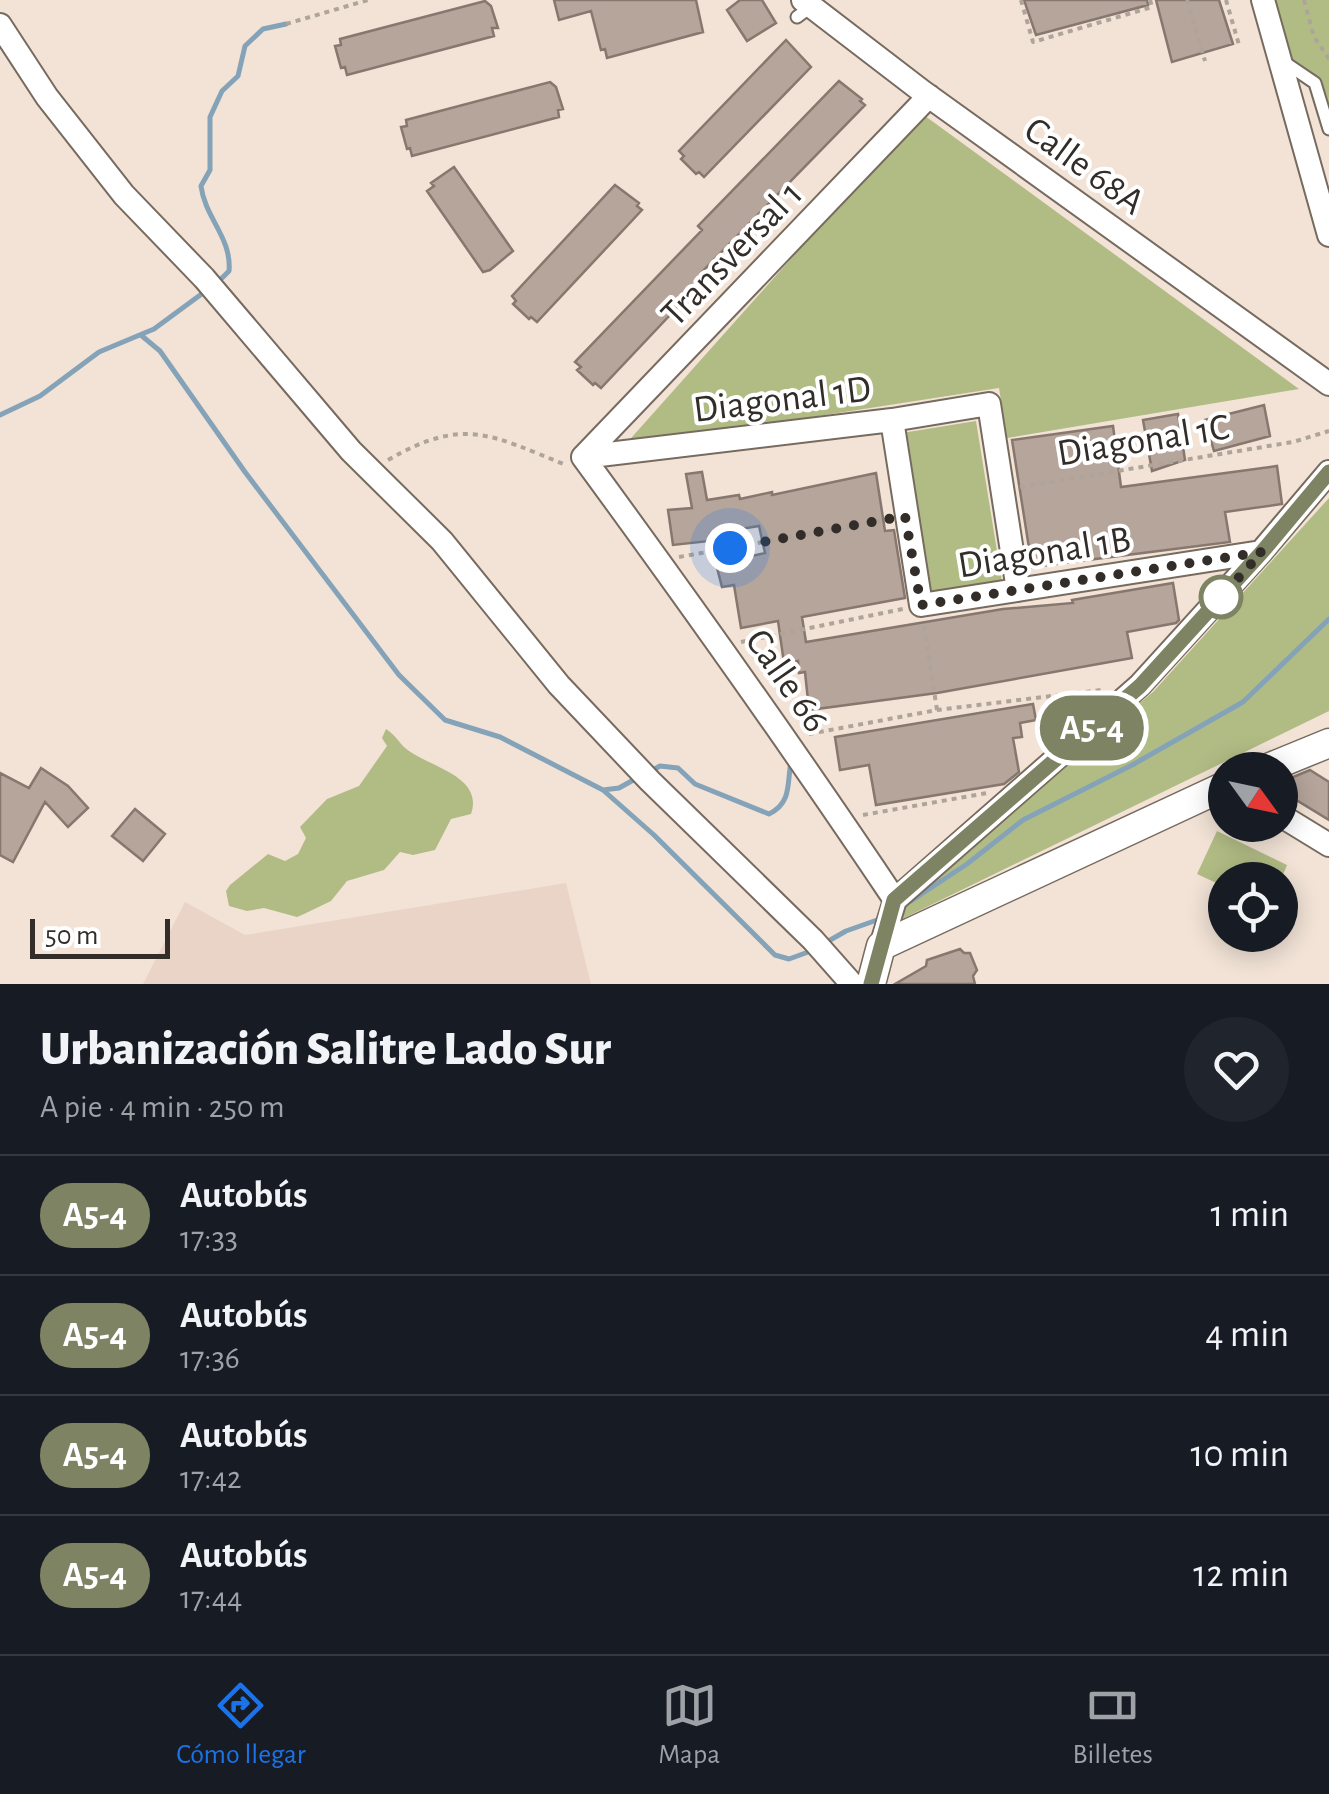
<!DOCTYPE html>
<html lang="es">
<head>
<meta charset="utf-8">
<style>
	:root { --surface:#171b24; --page:#20242c; --text:#f1f3f6; --muted:#9ea1a6; --line:#363941; --accent:#1a73e8 }
	body { margin:0; font-family:"Alegreya Sans",sans-serif; background:var(--page); color:var(--text); height:100vh; display:flex; flex-direction:column; font-size:38px; white-space:nowrap }
	* { box-sizing:border-box; margin:0 }
	p { font-size:32px; color:var(--muted) }
	.icon { flex:none; width:55px; height:55px; fill:none; stroke:currentColor; stroke-width:2; stroke-linecap:round; stroke-linejoin:round }
	.map { position:relative; height:984px; overflow:hidden }
	.sheet { display:flex; flex-direction:column; background:var(--surface); flex:1 }
	.sheet>* { flex:none }
	.badge { padding:0 20px; border-radius:32px; font-size:35px; line-height:65px }
	.needle { width:65px; rotate:123deg }
	.buttons { position:absolute; left:1208px; top:752px; display:grid; gap:20px }
	.buttons a { display:grid; place-items:center; width:90px; height:90px; border-radius:50%; background:var(--surface); box-shadow:0 5px 25px #0003; font-size:50px }
	.scale { position:absolute; left:30px; bottom:25px; width:140px; box-sizing:border-box; padding-left:10px; border:5px solid #322d28; border-top:0; font-size:28px; line-height:35px; white-space:nowrap; color:#322d28; -webkit-text-stroke:8px #fff; paint-order:stroke }
	.you { position:absolute; width:50px; height:50px; margin:-25px; border:8px solid #fff; border-radius:50%; background:#1a73e8; box-shadow:0 0 0 15px #1a73e833 }
	.map>.badge { position:absolute; translate:-50% -50%; box-shadow:0 0 0 5px #fff }
	.round { display:grid; place-items:center; flex:none; width:105px; height:105px; border-radius:52px; background:var(--page) }
	.head { display:flex; align-items:center; justify-content:space-between; height:170px; padding:0 40px }
	h1 { font-size:48px; font-weight:800; line-height:75px }
	ul { padding:0; list-style:none }
	li { display:flex; align-items:center; gap:30px; height:120px; padding:0 40px; border-top:2px solid var(--line) }
	li div { flex:1 }
	li b { display:block; font-size:38px }
	li em { font-style:normal }
	li .badge { min-width:110px; font-weight:700; text-align:center }
	.tab-bar { display:flex; justify-content:space-around; align-items:center; height:140px; border-top:2px solid var(--line); background:var(--surface); font-size:28px; color:var(--muted) }
	.tab-bar a { display:grid; justify-items:center; gap:5px }
	.tab-bar .on { color:var(--accent) }
	.map>svg:first-child { display:block }
	.industrial { fill:#ead4c8 }
	.green { fill:#b1bc85 }
	.lines { fill:none; stroke-linecap:round; stroke-linejoin:round }
	.stream { stroke:#85a3b8; stroke-width:5 }
	.building { fill:#b5a59b; stroke:#87776e; stroke-width:2.5 }
	.service-casing { stroke:#776b5f; stroke-width:15 }
	.minor-casing { stroke:#776b5f; stroke-width:26 }
	.tertiary-casing { stroke:#776b5f; stroke-width:31 }
	.path { stroke:#afa49a; stroke-width:4; stroke-dasharray:5 5; stroke-linecap:butt }
	.service { stroke:#fff; stroke-width:11 }
	.minor { stroke:#fff; stroke-width:22 }
	.tertiary { stroke:#fff; stroke-width:28 }
	.line-casing { stroke:#fff; stroke-width:22 }
	.line { stroke:#7d8363; stroke-width:15 }
	.walk { stroke:#322d28; stroke-width:10; stroke-dasharray:0 18 }
	.stop-dot { fill:#fff; stroke:#7d8363; stroke-width:5 }
	.labels { text-anchor:middle; stroke-width:8; stroke-linejoin:round; paint-order:stroke }
	.street-label { font-size:38px; fill:#322d28; stroke:#fff }
</style>
</head>
<body>
<div class="map">
<svg width="1329" height="984" viewBox="0 0 1329 984">
	<rect width="100%" height="100%" fill="#f2e3d6"/>
	<path class="industrial" d="M 566,883 L 591,984 L 143,984 L 185,902 L 245,935 Z"/>
	<path class="green" d="M 1274,0 L 1329,0 L 1329,109 L 1321,81 L 1290,58 Z
		M 921,113 L 1299,389 L 1007,438 L 999,388 L 624,446 Z
		M 976,421 L 1002,582 L 930,595 L 902,433 Z
		M 1329,498 L 1329,711 L 900,920 L 898,900 L 1153,692 Z
		M 386,729 C 396,735 400,745 409,751 C 431,767 484,777 471,814 L 451,819 L 435,850 L 413,855 L 400,852 L 384,870 L 347,881 L 331,901 L 304,914 L 297,917 L 264,908 L 247,911 L 229,906 L 226,891 L 230,885 L 268,854 L 285,861 L 298,854 L 306,838 L 300,827 L 327,799 L 359,786 L 387,746 L 382,738 Z
		M 1217,831 L 1287,865 L 1280,882 L 1225,880 L 1225,887 L 1197,874 Z"/>
	<g class="lines">
		<path class="stream" d="M 216,284 L 229,271 C 232,238 205,218 201,186 L 210,170 L 210,117 L 222,91 L 238,76 L 245,46 L 263,29 L 286,24
			M 142,336 L 160,351 L 245,472 L 399,675 L 445,720 L 500,737 L 603,790 L 619,788 L 637,778
			M 0,415 L 40,396 L 99,352 L 154,329 L 207,290
			M 651,771 L 660,766 L 678,768 L 695,784 L 769,814 C 792,803 787,783 791,761
			M 603,790 L 654,835 L 775,955 L 789,959 L 811,951
			M 911,901 L 967,864 L 1023,820 L 1134,764 L 1243,702 L 1329,619
			M 825,943 L 846,931 L 877,920"/>
	</g>
	<path class="building" d="M 554,0 L 696,0 L 703,32 L 607,58 L 605,49 L 601,50 L 591,11 L 559,20 Z
		M 740,0 L 762,0 L 776,23 L 747,41 L 727,10 Z
		M 1024,0 L 1147,0 L 1148,5 L 1036,35 Z
		M 1156,0 L 1219,0 L 1233,44 L 1172,62 Z
		M 485,1 L 491,6 L 498,28 L 492,28 L 494,36 L 347,75 L 345,67 L 341,68 L 335,46 L 341,45 L 340,39 Z
		M 786,40 L 811,67 L 704,177 L 699,172 L 696,174 L 681,159 L 684,156 L 679,151 Z
		M 839,81 L 862,99 L 860,101 L 865,105 L 701,273 L 706,277 L 601,388 L 595,383 L 593,385 L 577,370 L 581,367 L 575,362 L 702,230 L 698,226 Z
		M 550,82 L 556,87 L 563,109 L 558,110 L 559,117 L 412,156 L 410,148 L 407,149 L 401,127 L 407,126 L 406,120 Z
		M 454,167 L 513,251 L 490,270 L 483,272 L 427,191 L 434,186 L 431,183 Z
		M 615,185 L 639,203 L 637,206 L 642,210 L 537,322 L 531,317 L 529,319 L 513,304 L 516,301 L 512,296 Z
		M 1264,405 L 1270,436 L 1214,451 L 1205,420 Z
		M 1178,414 L 1185,460 L 1152,471 L 1143,420 Z
		M 1113,426 L 1121,487 L 1277,466 L 1282,504 L 1225,512 L 1230,542 L 1032,567 L 1012,440 Z
		M 702,472 L 707,500 L 739,495 L 740,499 L 772,492 L 772,495 L 876,473 L 885,531 L 894,530 L 905,598 L 802,617 L 806,642 L 1003,609 L 1073,603 L 1072,600 L 1173,583 L 1179,620 L 1176,623 L 1127,632 L 1132,658 L 937,693 L 809,710 L 805,672 L 799,673 L 798,661 L 784,663 L 778,621 L 741,628 L 734,585 L 722,587 L 716,564 L 765,553 L 759,526 L 710,534 L 710,541 L 673,545 L 668,510 L 692,508 L 686,474 Z
		M 1033,704 L 1036,720 L 1020,723 L 1022,737 L 1013,738 L 1019,772 L 1004,784 L 876,805 L 869,765 L 840,770 L 835,737 Z
		M 41,768 L 68,786 L 88,808 L 68,827 L 45,802 L 13,862 L 0,855 L 0,773 L 29,788 Z
		M 1310,770 L 1329,782 L 1329,820 L 1280,790 L 1286,780 Z
		M 135,809 L 165,834 L 143,861 L 112,836 Z
		M 960,949 L 964,953 L 970,953 L 977,970 L 973,976 L 975,984 L 895,984 L 926,966 L 927,960 Z"/>
	<g class="lines">
		<g class="service-casing">
			<path id="service" d="M 797,17 L 809,8
				M 1284,62 L 1315,83 L 1329,129"/>
		</g>
		<g class="minor-casing">
			<path id="minor" d="M 803,0 L 923,92 L 1329,384
				M 1263,0 L 1329,235
				M 0,25 L 47,97 L 124,195 L 204,278 L 351,451 L 442,541 L 559,685 L 650,781 L 813,940 L 852,984
				M 892,420 L 921,605 L 1261,552
				M 583,457 L 892,420 L 989,404 L 1018,590
				M 583,457 C 690,603 794,749 895,900
				M 583,457 L 929,96
				M 1280,815 L 1329,845
				M 881,946 L 895,900 L 1140,685 L 1261,552 L 1329,472"/>
		</g>
		<g class="tertiary-casing">
			<path id="tertiary" d="M 1263,770 L 1329,743
				M 871,984 L 881,946 L 1225,786"/>
		</g>
		<path class="path" d="M 1021,0 L 1033,42 L 1152,7 L 1150,0
			M 1187,0 L 1205,61
			M 1226,0 L 1239,45
			M 1304,0 L 1314,37 L 1329,59
			M 286,24 L 368,0
			M 388,460 C 464,416 491,435 566,465
			M 1020,487 L 1293,442 L 1329,431
			M 679,557 L 886,520
			M 924,626 L 937,710
			M 741,642 L 903,609
			M 809,734 L 937,710 L 1101,690
			M 863,815 L 987,793"/>
		<use href="#service" class="service"/>
		<use href="#minor" class="minor"/>
		<use href="#tertiary" class="tertiary"/>
	</g>
	<g class="lines">
		<g class="line-casing">
			<path id="line" d="M 871,984 L 894,900 L 1140,686 L 1262,552 L 1329,472"/>
		</g>
		<use href="#line" class="line"/>
		<path class="walk" d="M 730,548 L 905,516 L 921,605 L 1262,552 L 1213,606 L 1221,597"/>
	</g>
	<circle class="stop-dot" cx="1221" cy="597" r="20"/>
	<g class="labels">
		<g class="street-label">
			<text transform="translate(1085 165) rotate(36)" y="13">Calle 68A</text>
			<text transform="translate(731 253) rotate(-46)" y="13">Transversal 1</text>
			<text transform="translate(782 398) rotate(-7)" y="13">Diagonal 1D</text>
			<text transform="translate(1143 439) rotate(-9)" y="13">Diagonal 1C</text>
			<text transform="translate(1044 551) rotate(-9)" y="13">Diagonal 1B</text>
			<text transform="translate(788 680) rotate(55)" y="13">Calle 66</text>
		</g>
	</g>
</svg>
<div class="buttons">
<a><svg class="needle" viewBox="-14 -14 28 28"><path d="M0-13l5 13h-10z" fill="#e53935"/><path d="M0 13l5-13h-10z" fill="#9ea1a6"/></svg></a>
<a><svg class="icon" aria-label="locate" viewBox="0 0 24 24"><circle cx="12" cy="12" r="6"/><path d="M12 2v4M12 18v4M2 12h4M18 12h4"/></svg></a>
</div>
<div class="scale">50 m</div>
<div class="you" style="left:730px;top:548px"></div>
<b class="badge" style="left:1092px;top:728px;background:#7d8363;color:#fff">A5-4</b>
</div>
<section class="sheet">
<div class="head"><div><h1>Urbanización Salitre Lado Sur</h1><p>A pie · 4 min · 250 m</p></div><a class="round"><svg class="icon" aria-label="heart" viewBox="0 0 24 24"><path d="M12 20l-8-8c-3-5 5-10 8-4 3-6 11-1 8 4z"/></svg></a></div>
<ul>
<li><span class="badge" style="background:#7d8363;color:#fff">A5-4</span><div><b>Autobús</b><p>17:33</p></div><em>1 min</em></li>
<li><span class="badge" style="background:#7d8363;color:#fff">A5-4</span><div><b>Autobús</b><p>17:36</p></div><em>4 min</em></li>
<li><span class="badge" style="background:#7d8363;color:#fff">A5-4</span><div><b>Autobús</b><p>17:42</p></div><em>10 min</em></li>
<li><span class="badge" style="background:#7d8363;color:#fff">A5-4</span><div><b>Autobús</b><p>17:44</p></div><em>12 min</em></li>
</ul>
</section>
<nav class="tab-bar">
<a class="on"><svg class="icon" aria-label="directions" viewBox="0 0 24 24"><path d="M12 3l9 9-9 9-9-9zM9 14v-3h6M13 9l2 2-2 2"/></svg>Cómo llegar</a>
<a><svg class="icon" aria-label="map" viewBox="0 0 24 24"><path d="M3 6l6-2 6 2 6-2v14l-6 2-6-2-6 2zM9 4v14M15 6v14"/></svg>Mapa</a>
<a><svg class="icon" aria-label="tickets" viewBox="0 0 24 24"><path d="M3 7h18v10H3zM15 7v10"/></svg>Billetes</a>
</nav>
</body>
</html>
